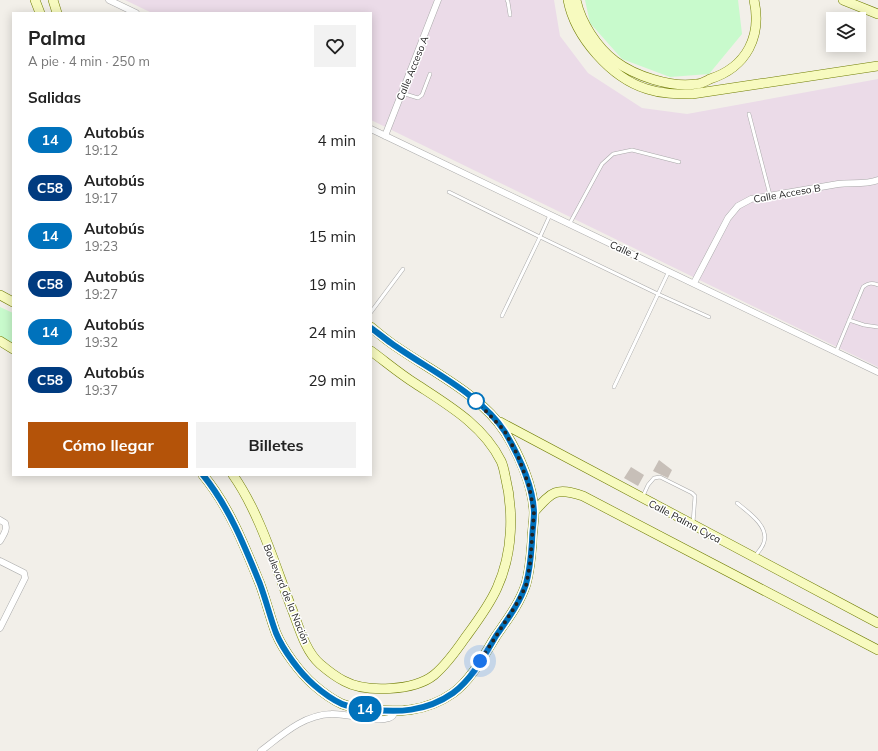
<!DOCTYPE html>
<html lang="es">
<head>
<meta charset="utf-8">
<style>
	:root { --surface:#fff; --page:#f2f2f2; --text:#222; --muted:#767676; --accent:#b45309 }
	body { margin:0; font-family:Mulish,sans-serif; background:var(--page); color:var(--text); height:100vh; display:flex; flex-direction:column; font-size:15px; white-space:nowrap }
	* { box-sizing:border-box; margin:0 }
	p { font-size:13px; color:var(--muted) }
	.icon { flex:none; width:22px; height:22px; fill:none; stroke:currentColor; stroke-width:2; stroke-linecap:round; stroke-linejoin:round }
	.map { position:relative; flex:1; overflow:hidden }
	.drawer { position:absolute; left:12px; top:12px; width:360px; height:464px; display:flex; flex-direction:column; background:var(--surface); border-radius:0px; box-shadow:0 2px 10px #0003 }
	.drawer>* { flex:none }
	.badge { padding:0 8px; border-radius:13px; font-size:14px; line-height:26px }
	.tools { position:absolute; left:826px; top:12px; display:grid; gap:8px }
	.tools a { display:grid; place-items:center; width:40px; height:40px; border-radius:0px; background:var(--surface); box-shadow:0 2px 10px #0003; font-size:20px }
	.you { position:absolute; width:20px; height:20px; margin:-10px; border:3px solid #fff; border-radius:50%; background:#1a73e8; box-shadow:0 0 0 6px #1a73e833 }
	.map>.badge { position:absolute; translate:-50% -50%; box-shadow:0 0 0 2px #fff }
	h2 { padding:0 16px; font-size:15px; line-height:36px }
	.round { display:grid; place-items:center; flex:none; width:42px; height:42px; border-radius:0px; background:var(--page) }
	.head { display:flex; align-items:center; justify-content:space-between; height:68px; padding:0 16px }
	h1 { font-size:19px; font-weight:700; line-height:30px }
	.action { display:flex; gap:8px; margin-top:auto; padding:8px 16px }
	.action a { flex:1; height:46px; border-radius:0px; background:var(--accent); color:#fff; font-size:16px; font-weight:700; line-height:46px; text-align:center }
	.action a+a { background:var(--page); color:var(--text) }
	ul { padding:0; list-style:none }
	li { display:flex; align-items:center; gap:12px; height:48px; padding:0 16px }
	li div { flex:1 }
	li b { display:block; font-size:15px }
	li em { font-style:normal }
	li .badge { min-width:44px; font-weight:700; text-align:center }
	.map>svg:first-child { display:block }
	.industrial { fill:#ebdbe8 }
	.park { fill:#c8facc }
	.building { fill:#c7bfb8 }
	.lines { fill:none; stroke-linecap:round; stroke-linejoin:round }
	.lane-casing { stroke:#a9a9a9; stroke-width:4 }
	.street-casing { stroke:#a9a9a9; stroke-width:7 }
	.secondary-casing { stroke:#707d05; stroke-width:10 }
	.lane { stroke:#fff; stroke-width:3 }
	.street { stroke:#fff; stroke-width:6 }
	.secondary { stroke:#f7fabf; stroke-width:9 }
	.line-casing { stroke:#fff; stroke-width:9 }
	.line { stroke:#0072bc; stroke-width:6 }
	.walk { stroke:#222; stroke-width:4; stroke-dasharray:0 7.2 }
	.stop-dot { fill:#fff; stroke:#0072bc; stroke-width:2 }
	.labels { text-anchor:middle; stroke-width:3; stroke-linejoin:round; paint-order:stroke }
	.street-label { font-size:10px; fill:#222; stroke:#fff }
</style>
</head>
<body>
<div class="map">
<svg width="878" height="751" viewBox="0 0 878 751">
	<rect width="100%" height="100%" fill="#f2efe9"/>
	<path class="industrial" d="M 125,0 L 554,0 L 560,36 L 588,73 L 642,108 L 687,114 L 878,79 L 878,367 L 371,120 L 371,13 L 152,13 Z"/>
	<path class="park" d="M 585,0 L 738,0 L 742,34 L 709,74 L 670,77 L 622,59 L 590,23 Z
		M 0,307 L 13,313 L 13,343 L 0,336 Z"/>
	<path class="building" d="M 659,460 L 672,470 L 668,478 L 653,471 Z
		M 631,467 L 644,475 L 638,486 L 624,478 Z"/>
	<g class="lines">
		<g class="lane-casing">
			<path id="lane" d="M 507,0 L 508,2 L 510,15
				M 402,93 L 418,98 L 422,95 L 430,74
				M 749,114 L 770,195
				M 449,192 L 540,237 L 502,316
				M 550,215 L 540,237 L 658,294 L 669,271
				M 570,223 L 602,164 L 613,154 L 632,150 L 679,162
				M 371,312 L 403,269
				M 849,320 L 864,325 L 878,327
				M 836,352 L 863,287 C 868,283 872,282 878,285
				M 614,387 L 658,294 L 709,317
				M 643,496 L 648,485 L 654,478 L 660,477 L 692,493 L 695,496 L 693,523
				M 737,503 C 748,512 769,526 764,542 C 763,547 758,552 756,555"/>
		</g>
		<g class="street-casing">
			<path id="street" d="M 109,0 L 136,13
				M 371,129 L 878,372
				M 385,136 L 438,0
				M 694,283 L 728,218 L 738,206 L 751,199 C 780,194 809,189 838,184 C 851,182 865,185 878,180
				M 0,520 L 5,523 C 8,530 3,535 0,541
				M 0,561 L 24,573 L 25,578 L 0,628
				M 261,751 C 282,735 303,715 331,714 C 347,713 375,723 389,718 C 393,717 394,715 395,711"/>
		</g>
		<g class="secondary-casing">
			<path id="secondary" d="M 35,0 L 40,13
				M 53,0 L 57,13
				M 568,0 C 575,37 611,78 647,89 C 662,94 677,94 692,94 L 878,66
				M 576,0 C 581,23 597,47 615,61 C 635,76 671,88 696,84 C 701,84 706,81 710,79 C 747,67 762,36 754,0
				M 843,0 L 878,14
				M 0,295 L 13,302
				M 0,341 L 13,349
				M 500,422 L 878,623
				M 203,475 C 229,506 245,547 260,584 C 266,600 270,617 276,633 C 283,650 300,673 314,685 C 322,692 331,699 342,704 C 350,707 358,708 367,709 C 397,713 426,712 453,693 C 471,680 484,655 496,636 C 507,620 520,603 526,584 C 530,570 531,556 532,542 C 532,532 534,522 534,512 C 533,486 519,454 505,432 C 481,394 427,369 391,343 C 384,338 378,333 371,327
				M 233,475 C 259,512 274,562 290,604 C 298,623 304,650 320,664 C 327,670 336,677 344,681 C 366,693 414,691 434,675 C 446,665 456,651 465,638 C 476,623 489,606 497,588 C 513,553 514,511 505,475 C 504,470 503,465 501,461 C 483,425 448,405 416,384 C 400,374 386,362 371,351
				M 534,512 C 552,491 556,487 583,496 L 878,650"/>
		</g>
		<use href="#lane" class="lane"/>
		<use href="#street" class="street"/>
		<use href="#secondary" class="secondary"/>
	</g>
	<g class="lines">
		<g class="line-casing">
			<path id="line" d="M 203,475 C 229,507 245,547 260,584 C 266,600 270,617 276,633 C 283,650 300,673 314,685 C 322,692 331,699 342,704 C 349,707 358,708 367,709 C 397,713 426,712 453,693 C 472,679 484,656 496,636 C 507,620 520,603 526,584 C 530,570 531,556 532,542 C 532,532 534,522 534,512 C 533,486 518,454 505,432 C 481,394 427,369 391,343 C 384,338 378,333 371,328"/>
		</g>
		<use href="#line" class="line"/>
		<path class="walk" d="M 476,401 L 504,430 L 518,456 L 529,486 L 534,512 L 530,564 L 526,586 L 516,605 L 480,661"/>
	</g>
	<circle class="stop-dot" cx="476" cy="401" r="8"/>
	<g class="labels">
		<g class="street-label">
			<text transform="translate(412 68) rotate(-68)" y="4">Calle Acceso A</text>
			<text transform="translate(787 193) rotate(-10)" y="4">Calle Acceso B</text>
			<text transform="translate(625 250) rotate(25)" y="4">Calle 1</text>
			<text transform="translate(685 521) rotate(28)" y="4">Calle Palma Cyca</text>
			<text transform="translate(287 594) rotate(68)" y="4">Boulevard de la Nación</text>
		</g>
	</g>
</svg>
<div class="tools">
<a><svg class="icon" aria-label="layers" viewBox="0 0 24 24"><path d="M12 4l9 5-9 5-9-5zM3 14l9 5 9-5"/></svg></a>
</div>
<div class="you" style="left:480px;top:661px"></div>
<b class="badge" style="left:365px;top:709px;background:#0072bc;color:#fff">14</b>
<section class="drawer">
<div class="head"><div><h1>Palma</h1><p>A pie · 4 min · 250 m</p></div><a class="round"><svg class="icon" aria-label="heart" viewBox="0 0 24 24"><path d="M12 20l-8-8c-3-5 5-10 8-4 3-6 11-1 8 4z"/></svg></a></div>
<h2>Salidas</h2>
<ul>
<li><span class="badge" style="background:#0072bc;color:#fff">14</span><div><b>Autobús</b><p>19:12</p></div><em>4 min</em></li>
<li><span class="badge" style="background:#003b80;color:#fff">C58</span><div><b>Autobús</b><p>19:17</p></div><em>9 min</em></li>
<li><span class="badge" style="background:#0072bc;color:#fff">14</span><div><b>Autobús</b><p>19:23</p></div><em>15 min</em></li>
<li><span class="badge" style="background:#003b80;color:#fff">C58</span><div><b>Autobús</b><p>19:27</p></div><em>19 min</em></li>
<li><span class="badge" style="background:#0072bc;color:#fff">14</span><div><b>Autobús</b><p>19:32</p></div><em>24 min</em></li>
<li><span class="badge" style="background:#003b80;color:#fff">C58</span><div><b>Autobús</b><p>19:37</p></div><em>29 min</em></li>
</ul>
<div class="action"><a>Cómo llegar</a><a>Billetes</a></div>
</section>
</div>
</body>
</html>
